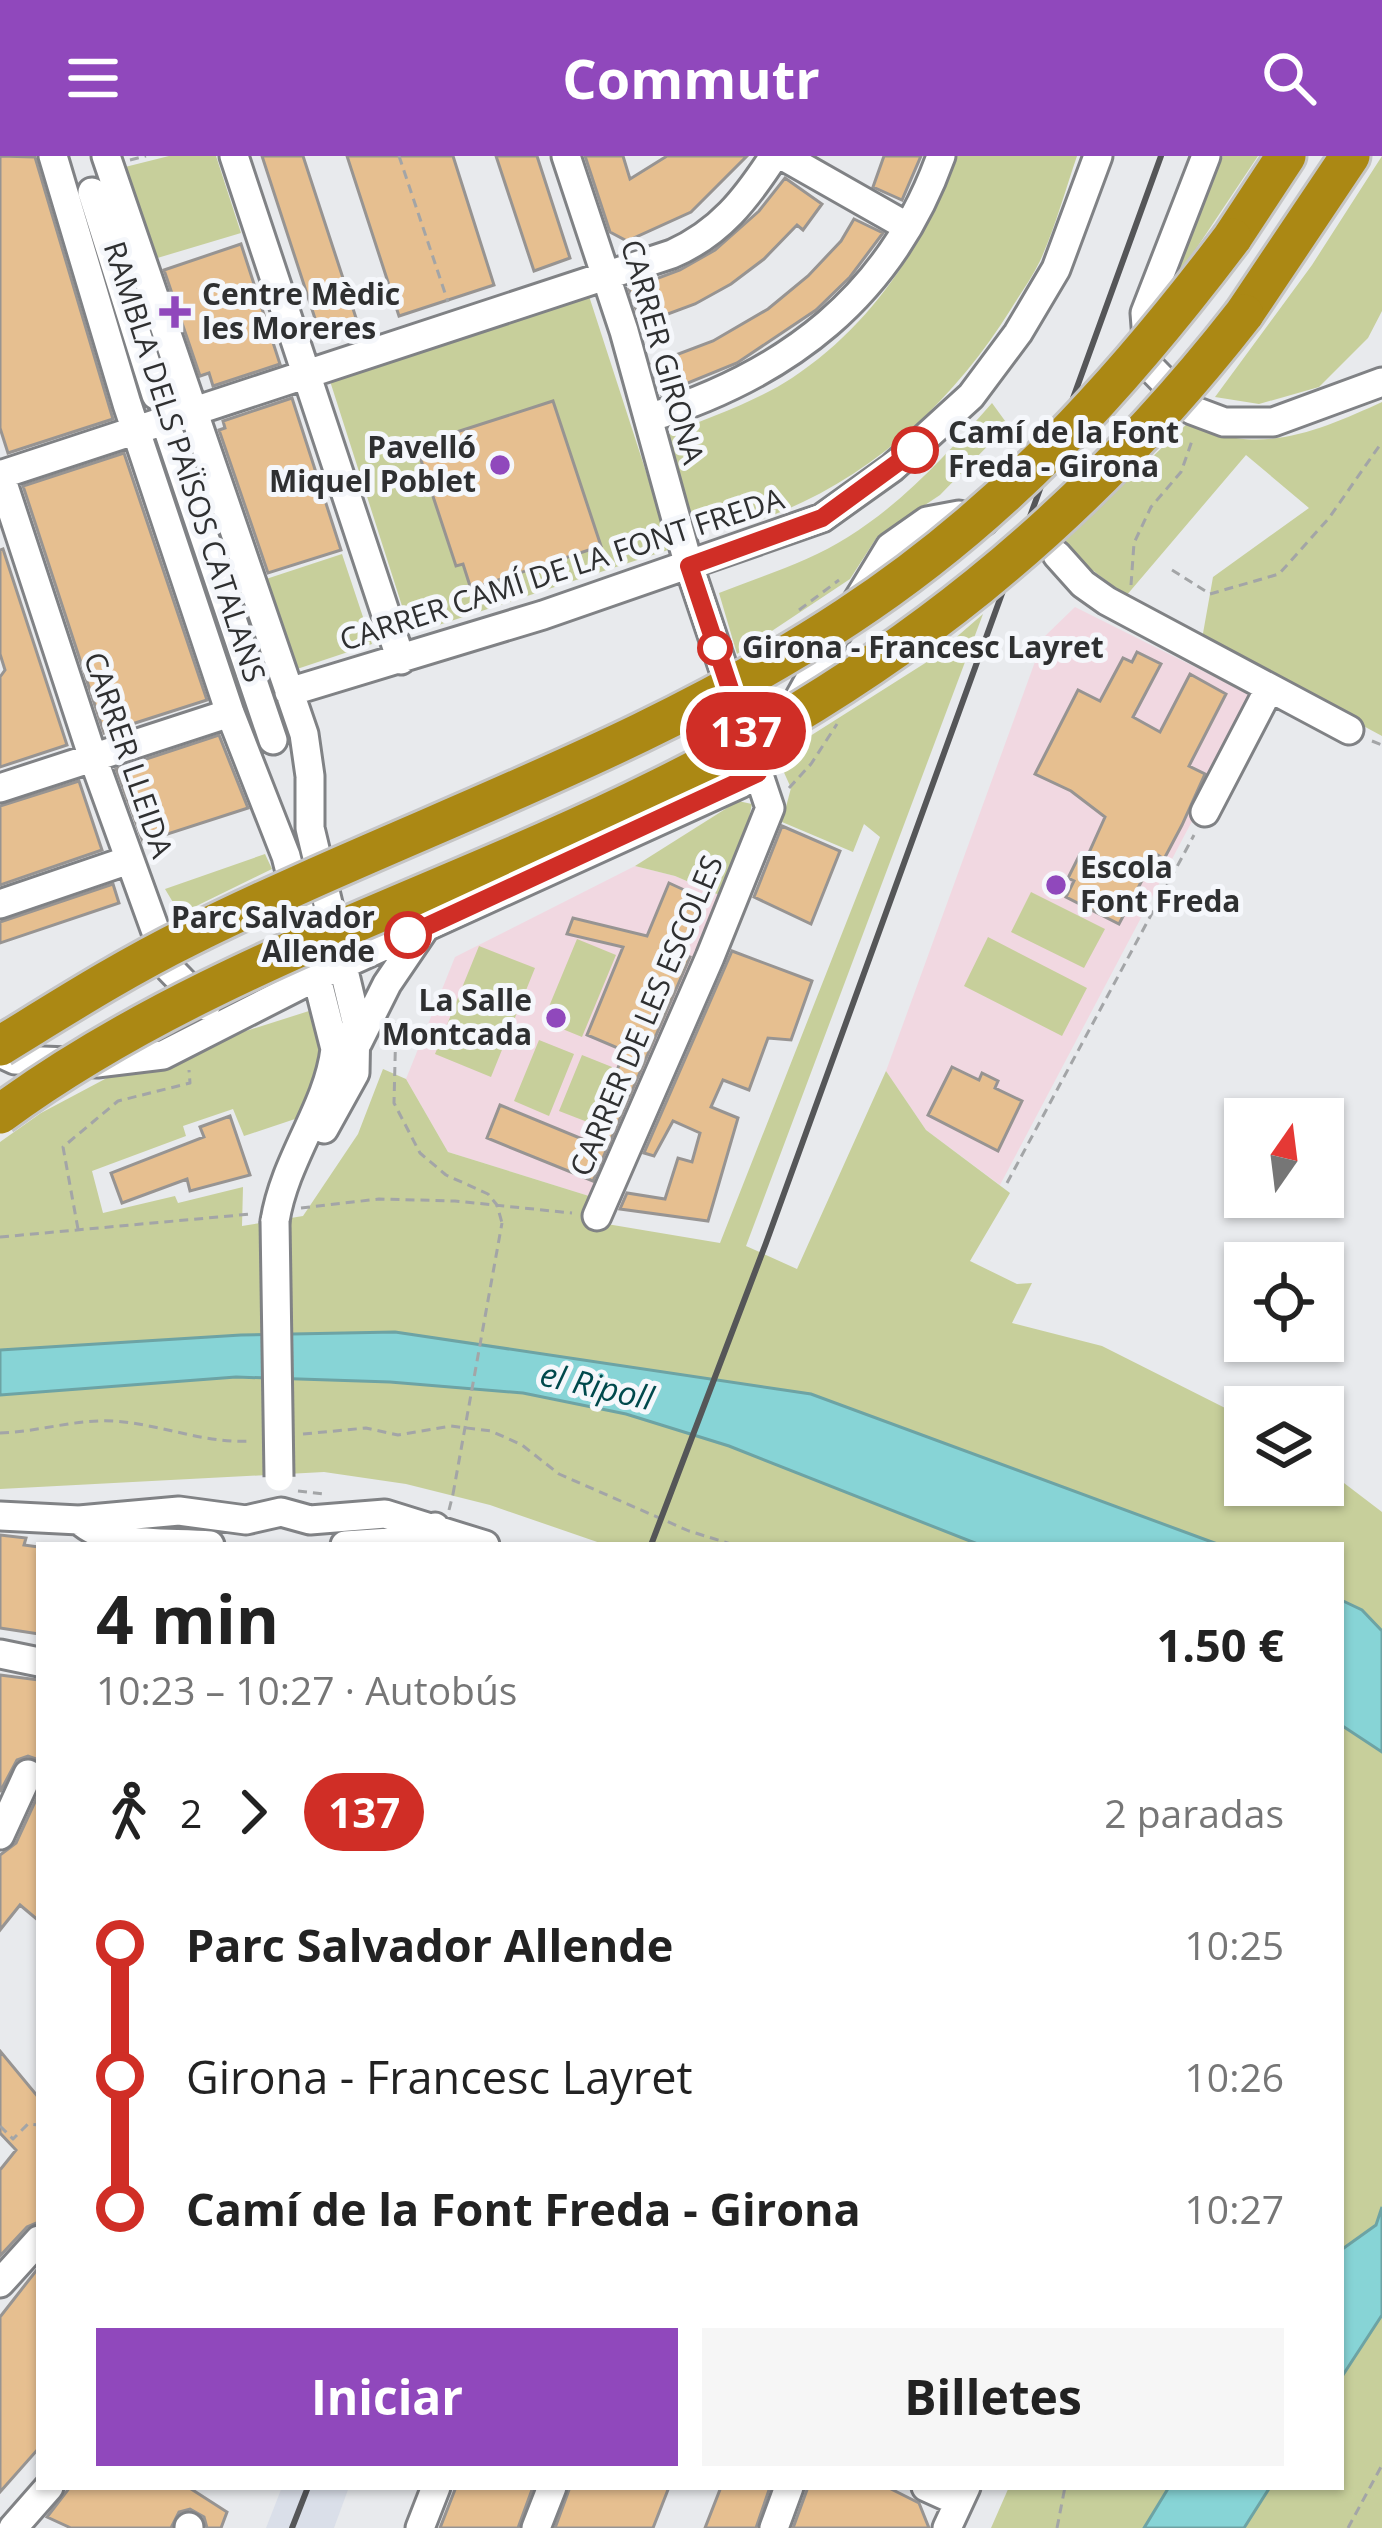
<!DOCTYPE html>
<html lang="es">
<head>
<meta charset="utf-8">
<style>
	:root { --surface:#fff; --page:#f6f6f6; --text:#222; --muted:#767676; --accent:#9048bc }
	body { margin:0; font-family:"Open Sans",sans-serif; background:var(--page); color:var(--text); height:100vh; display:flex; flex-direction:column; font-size:45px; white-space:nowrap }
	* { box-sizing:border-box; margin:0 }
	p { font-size:39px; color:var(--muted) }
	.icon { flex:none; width:66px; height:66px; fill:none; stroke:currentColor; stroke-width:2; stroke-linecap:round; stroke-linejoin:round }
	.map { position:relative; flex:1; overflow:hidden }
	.drawer { position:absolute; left:36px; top:1386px; width:1308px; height:948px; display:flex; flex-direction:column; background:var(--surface); border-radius:0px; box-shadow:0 3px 9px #0004 }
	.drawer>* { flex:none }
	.badge { padding:0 24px; border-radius:39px; font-size:42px; line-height:78px }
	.needle { width:78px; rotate:14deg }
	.fabs { position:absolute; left:1224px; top:942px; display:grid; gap:24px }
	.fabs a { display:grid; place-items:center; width:120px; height:120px; border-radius:0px; background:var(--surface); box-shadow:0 3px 9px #0004; font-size:60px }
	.map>.badge { position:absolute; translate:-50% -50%; box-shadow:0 0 0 6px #fff }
	.legs { display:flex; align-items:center; gap:18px; height:132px; padding:0 60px; font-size:39px }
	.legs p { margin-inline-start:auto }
	.headline { display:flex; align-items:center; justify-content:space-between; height:204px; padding:0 60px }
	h1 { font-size:66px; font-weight:700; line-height:90px }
	.button { display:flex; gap:24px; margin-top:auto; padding:24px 60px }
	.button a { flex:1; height:138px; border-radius:0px; background:var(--accent); color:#fff; font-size:48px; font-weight:700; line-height:138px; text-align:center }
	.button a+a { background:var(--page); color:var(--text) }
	ul { padding:0 60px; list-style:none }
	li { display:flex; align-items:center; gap:42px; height:132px; font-size:45px }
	li i { display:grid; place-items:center; width:18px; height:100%; margin:0 15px; background:currentColor }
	li i::after { content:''; width:30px; height:30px; margin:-15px; border:9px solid; border-radius:50%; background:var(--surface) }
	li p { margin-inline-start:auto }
	li:first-child i { background:linear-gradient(#0000 50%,currentColor 0) }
	li:last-child i { background:linear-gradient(currentColor 50%,#0000 0) }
	header { display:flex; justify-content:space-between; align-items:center; height:156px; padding:0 60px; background:var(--accent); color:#fff; font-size:54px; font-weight:700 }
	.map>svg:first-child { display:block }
	.built { fill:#dadfe9 }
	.education { fill:#f1d8e1 }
	.green { fill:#c7cf9b }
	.water { fill:#87d4d6; stroke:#6da3a4; stroke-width:3 }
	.building { fill:#e6bf90; stroke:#979492; stroke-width:3 }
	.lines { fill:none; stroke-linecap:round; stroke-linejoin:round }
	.minor-casing { stroke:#808285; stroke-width:33 }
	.highway-casing { stroke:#c5c5c5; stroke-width:45 }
	.path { stroke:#a3a5a7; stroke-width:3; stroke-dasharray:9 6; stroke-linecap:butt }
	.minor { stroke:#fff; stroke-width:27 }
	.highway { stroke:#ab8814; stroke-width:39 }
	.rail { stroke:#555658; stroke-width:6 }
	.minor-bridge-casing { stroke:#808285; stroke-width:33; stroke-linecap:butt }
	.highway-bridge-casing { stroke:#c5c5c5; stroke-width:45; stroke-linecap:butt }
	.path-bridge { stroke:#a3a5a7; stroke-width:3; stroke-dasharray:9 6; stroke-linecap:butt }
	.minor-bridge { stroke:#fff; stroke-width:27 }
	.highway-bridge { stroke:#ab8814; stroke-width:39 }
	.line-1-casing { stroke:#fff; stroke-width:27 }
	.line-1 { stroke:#d02e26; stroke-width:18 }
	.poi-dot { fill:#9048bc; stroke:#f5f7fb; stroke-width:4.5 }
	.stop-1-dot { fill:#fff; stroke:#d02e26; stroke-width:6 }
	.labels { text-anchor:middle; stroke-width:10; stroke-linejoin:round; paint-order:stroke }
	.poi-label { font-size:30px; font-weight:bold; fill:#2f3031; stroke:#f5f7fb; text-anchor:start }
	.street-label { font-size:30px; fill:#2f3031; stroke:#f5f7fb }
	.stop-label { font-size:30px; font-weight:bold; fill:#2f3031; stroke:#f5f7fb; text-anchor:start }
	.water-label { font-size:33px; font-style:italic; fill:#00494c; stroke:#f5f7fb }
</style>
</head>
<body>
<header><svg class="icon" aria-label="menu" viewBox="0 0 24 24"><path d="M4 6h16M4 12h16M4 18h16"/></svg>Commutr<svg class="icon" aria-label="search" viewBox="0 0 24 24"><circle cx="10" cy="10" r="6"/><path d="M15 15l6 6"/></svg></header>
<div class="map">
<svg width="1382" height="2372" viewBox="0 0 1382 2372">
	<rect width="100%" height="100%" fill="#e8eaed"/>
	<path class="built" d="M 282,2331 L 349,2331 L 334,2372 L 266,2372 Z"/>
	<path class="education" d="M 1075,451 L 1257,542 L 1000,1029 L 926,974 L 886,915 L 1044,481 Z
		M 635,710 L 675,720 L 731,744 L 605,1045 L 448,996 L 406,923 L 455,801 Z"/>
	<path class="green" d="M 169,0 L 216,0 L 241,77 L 154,103 L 125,11 Z
		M 956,0 L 1077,0 C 1065,35 1055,72 1040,105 C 1032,122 1020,138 1011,153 C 948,254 856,336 741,370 L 732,345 L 687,359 L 665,280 C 707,262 754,247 792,222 C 872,169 925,88 956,0 Z
		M 1223,0 L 1258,0 L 1166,138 Z
		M 1382,0 L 1382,155 L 1368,182 L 1319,231 L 1259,248 L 1215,241 L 1312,109 Z
		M 589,140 L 671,393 L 411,478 L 330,225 Z
		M 1382,246 L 1382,580 L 1202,483 L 1213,421 L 1309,352 L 1246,299 L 1126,440 L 1060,389 L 1191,264 C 1205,270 1221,279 1236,282 C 1286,290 1338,266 1382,246 Z
		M 992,247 L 1008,269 L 940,339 L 877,381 L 850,423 L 737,498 L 719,437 C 762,420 809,406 848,381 C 904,346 949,296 992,247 Z
		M 342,398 L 372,488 L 291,515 L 260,425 Z
		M 983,458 L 746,1090 L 797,1113 L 886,915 L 926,974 L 1010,1037 L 970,1105 L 1017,1128 L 1032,1127 L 1012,1167 L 1102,1190 L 1245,1262 L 1245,1329 L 1323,1329 L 1323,1311 L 1382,1356 L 1382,1475 L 1362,1454 L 1341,1444 L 1341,1389 L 1220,1389 L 811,1238 L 241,1179 L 0,1194 L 0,986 L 41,957 L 120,915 L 309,855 L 323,903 L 298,962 L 244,980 L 233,953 L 183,970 L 186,980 L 92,1015 L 103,1057 L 175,1040 L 178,1047 L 243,1031 L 242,1070 L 303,1060 L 358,978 L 383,913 L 406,923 L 448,996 L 605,1045 L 583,1064 L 720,1087 L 880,681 L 864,668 L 853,696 L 782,666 L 791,632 L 777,601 L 930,504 Z
		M 738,645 L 752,648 L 731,744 L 675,720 L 635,710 Z
		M 265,698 L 272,713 L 180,758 L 165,733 Z
		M 1031,736 L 1105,773 L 1084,812 L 1011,776 Z
		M 988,781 L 1087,832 L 1062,880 L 964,830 Z
		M 577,783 L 616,799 L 582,881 L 543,865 Z
		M 479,790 L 535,812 L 491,921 L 435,898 Z
		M 539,884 L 574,898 L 549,960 L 514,945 Z
		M 582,899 L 612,911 L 590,967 L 559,955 Z
		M 236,1221 C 366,1225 501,1225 628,1259 C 749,1291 863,1346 980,1389 L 606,1389 L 490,1349 L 406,1328 L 324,1316 L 0,1333 L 0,1239 Z
		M 1341,1569 L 1382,1596 L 1382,2051 L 1376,2069 L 1341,2094 Z
		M 1382,2159 L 1382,2372 L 1244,2372 L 1270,2331 L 1341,2331 L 1341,2222 Z
		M 1009,2331 L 1169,2331 L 1144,2372 L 991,2372 Z"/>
	<path class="water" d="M 395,1176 L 811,1238 L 1220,1389 L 980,1389 L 729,1290 L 626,1258 L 523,1237 L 390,1226 L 236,1221 L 0,1239 L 0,1194 L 241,1179 Z
		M 1341,1444 L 1362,1454 L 1382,1475 L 1382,1596 L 1341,1569 Z
		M 1382,2051 L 1382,2159 L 1341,2222 L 1341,2094 L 1376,2069 Z
		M 1169,2331 L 1270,2331 L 1244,2372 L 1144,2372 Z"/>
	<path class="building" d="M 0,0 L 35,1 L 113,263 L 8,297 L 0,272 Z
		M 262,0 L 303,0 L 359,171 L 322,184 Z
		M 347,0 L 453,0 L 494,129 L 399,160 Z
		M 496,0 L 537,0 L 570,102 L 534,115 Z
		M 585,0 L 623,0 L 630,23 L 667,0 L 747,0 L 691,56 L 627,85 L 610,76 Z
		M 884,0 L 921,0 L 902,44 L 873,31 Z
		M 785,22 L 822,48 L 803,74 L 797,69 L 764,103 L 731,128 L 695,148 L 641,168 L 629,133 L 680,114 L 715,94 L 759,55 Z
		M 854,63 L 883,77 L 850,121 L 816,154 L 737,207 L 661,238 L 652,208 L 713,185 L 768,153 L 808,120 L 841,85 Z
		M 241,88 L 280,208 L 213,230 L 209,217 L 200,220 L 164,114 Z
		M 292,242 L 341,394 L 268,417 L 219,274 L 225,272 L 223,265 Z
		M 553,245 L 601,390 L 471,433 L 463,408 L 456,410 L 416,289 Z
		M 124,297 L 207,544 L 104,577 L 23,330 Z
		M 3,393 L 67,589 L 0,611 L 0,521 L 5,514 L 0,498 L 0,394 Z
		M 1137,496 L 1161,508 L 1133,561 L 1160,576 L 1190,518 L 1226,538 L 1189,610 L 1205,618 L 1182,669 L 1164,703 L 1156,698 L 1119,768 L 1066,741 L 1074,725 L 1068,722 L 1080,698 L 1087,701 L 1105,661 L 1071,635 L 1035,618 L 1078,534 L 1100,545 L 1123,502 L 1132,506 Z
		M 219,579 L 248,652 L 143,686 L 116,613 Z
		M 79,625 L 102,694 L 0,729 L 0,650 Z
		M 782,670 L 840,695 L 811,768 L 754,741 Z
		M 669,727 L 706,744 L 683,798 L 690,801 L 593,1025 L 487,982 L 500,949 L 587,985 L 625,895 L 587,879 L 623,791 L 567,778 L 573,762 L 647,780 Z
		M 113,728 L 119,747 L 0,787 L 0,766 Z
		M 732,795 L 812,825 L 791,884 L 768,882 L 749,934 L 723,924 L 711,951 L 738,962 L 708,1065 L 620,1053 L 627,1037 L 665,1043 L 678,1002 L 692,1006 L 700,977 L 673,965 L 654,1000 L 644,997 Z
		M 952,911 L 979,924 L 982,917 L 998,925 L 995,932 L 1022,945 L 998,995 L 928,959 Z
		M 230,960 L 250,1019 L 190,1035 L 187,1023 L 122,1047 L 111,1017 L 204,981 L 200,971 Z
		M 0,1379 L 26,1382 L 24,1389 L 39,1391 L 39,1478 L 0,1472 Z
		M 0,1519 L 39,1524 L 39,1604 L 28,1600 L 17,1604 L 0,1636 Z
		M 39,1637 L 39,1765 L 20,1749 L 0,1774 L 0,1699 L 16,1687 Z
		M 0,1895 L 39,1942 L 39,2066 L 27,2071 L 0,2100 L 0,2014 L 16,1994 L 0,1977 Z
		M 39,2111 L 39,2292 L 0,2336 L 0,2161 Z
		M 70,2331 L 188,2331 L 227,2356 L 221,2372 L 207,2372 L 204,2361 L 190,2353 L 179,2356 L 171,2372 L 71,2372 L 47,2361 Z
		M 456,2331 L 533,2331 L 518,2372 L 440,2372 Z
		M 570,2331 L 669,2331 L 653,2372 L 555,2372 Z
		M 721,2331 L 770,2331 L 756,2372 L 705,2372 Z
		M 808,2331 L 887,2331 L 919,2347 L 929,2372 L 793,2372 Z"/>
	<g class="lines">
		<g class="minor-casing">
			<path id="minor" d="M 53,0 L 127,248 L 230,557 L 286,700 L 335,893 C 328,952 285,1002 275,1065
				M 106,0 L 304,578 L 310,620 L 310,672 L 356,865 L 355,917 L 324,973
				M 234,0 L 401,504
				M 566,0 L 624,175 L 689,410 L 770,652 L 710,801 L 597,1060
				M 783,0 L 908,71
				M 1206,0 L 1145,157 L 1149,210 L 1192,254 L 1224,266 L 1273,266 L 1382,226
				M 92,36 L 156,239
				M 648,262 C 787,219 891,140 941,0
				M 167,271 L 273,584
				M 0,318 L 93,602 L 169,812 L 206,850
				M 0,319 L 672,98 C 720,77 746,43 774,0
				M 1057,399 L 1083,428 L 1107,445 L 1349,574
				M 289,536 L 543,459 L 822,362 L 892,312 L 971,240 L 1018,177 L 1056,113 L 1098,0
				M 0,632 L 230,557
				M 1205,656 L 1269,533
				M 0,748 L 129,704
				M 358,886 L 387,828 L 423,775
				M 0,897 L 15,904 L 97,907 L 163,899 L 316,821 L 740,628 L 758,617 L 812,519 L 890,391 L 927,365 L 959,359 L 984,365
				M 0,1360 L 79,1364 L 179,1355 L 246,1364 L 281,1356 L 310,1364 L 385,1358 L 485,1389
				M 79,1364 C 110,1393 169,1385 210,1389
				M 345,1389 L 421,1384 L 435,1371
				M 0,1498 L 39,1506
				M 0,1679 L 28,1618
				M 0,2127 L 39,2084
				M 926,2331 L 959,2346
				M 13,2372 L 49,2331
				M 189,2372 L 189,2371
				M 420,2372 L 436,2331
				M 536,2372 L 552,2331
				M 774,2372 L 789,2331
				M 947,2372 L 966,2331"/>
		</g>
		<g class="highway-casing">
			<path id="highway" d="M 1232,82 L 1286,0
				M 1244,158 L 1350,0"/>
		</g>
		<path class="path" d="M 399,0 L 448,146
			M 130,4 L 146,0
			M 1172,414 L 1210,438 L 1279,418 L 1329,362 L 1382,286
			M 1131,429 L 1134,387 L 1151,351 L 1181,316 L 1193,282
			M 799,454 L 839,424
			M 1372,585 L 1382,589
			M 789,632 L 811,608 L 837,568
			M 396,866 L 394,947 L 408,974 L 420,997 L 446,1019 L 488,1038 L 497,1049 L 502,1067
			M 1007,1027 L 1194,679
			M 301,1052 L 379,1043 L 455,1045 L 572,1057
			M 78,1073 L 63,991 L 118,945 L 190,927 L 189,914
			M 0,1081 L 251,1058
			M 0,1277 C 38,1276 75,1263 113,1265 C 161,1268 204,1288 252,1285
			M 303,1278 L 366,1272 L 398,1279 L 451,1270 L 491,1275 L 522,1289 L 559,1318 L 689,1375 L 734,1389
			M 298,1335 L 324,1338
			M 449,1354 L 453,1338
			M 0,1970 L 13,1983 L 28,1968 L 39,1969
			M 1057,2372 L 1065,2331
			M 1348,2372 L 1382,2309"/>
		<use href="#minor" class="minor"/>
		<use href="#highway" class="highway"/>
		<path class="rail" d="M 651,1389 L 766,1087 L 1161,0
			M 292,2372 L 308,2331"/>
		<g class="minor-bridge-casing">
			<path id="minor-bridge" d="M 275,1065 L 279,1321"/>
		</g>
		<g class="highway-bridge-casing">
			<path id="highway-bridge" d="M 0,890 C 62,852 123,813 188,781 C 407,672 641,597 847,461 C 1003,359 1121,229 1232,82
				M 0,958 C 199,812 439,742 658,633 C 895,516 1081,367 1244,158"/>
		</g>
		<path class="path-bridge" d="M 453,1338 L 502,1067"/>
		<use href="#minor-bridge" class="minor-bridge"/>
		<use href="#highway-bridge" class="highway-bridge"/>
	</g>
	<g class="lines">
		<g class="line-1-casing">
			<path id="line-1" d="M 408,779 L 758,617 L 689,410 L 822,362 L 915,294"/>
		</g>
		<use href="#line-1" class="line-1"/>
	</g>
	<g class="poi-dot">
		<path d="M169 138h12v12h12v12h-12v12h-12v-12h-12v-12h12z"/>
		<circle cx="500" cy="309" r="12"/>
		<circle cx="1056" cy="729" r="12"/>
		<circle cx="556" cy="862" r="12"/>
	</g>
	<g class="stop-1-dot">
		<circle cx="915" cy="294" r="21"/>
		<circle cx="715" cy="492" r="15"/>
		<circle cx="408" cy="779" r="21"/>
	</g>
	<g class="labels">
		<g class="poi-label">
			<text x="202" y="149">Centre Mèdic<tspan x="202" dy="34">les Moreres</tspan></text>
			<text x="476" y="302" text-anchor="end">Pavelló<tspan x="476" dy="34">Miquel Poblet</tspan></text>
			<text x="1080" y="722">Escola<tspan x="1080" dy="34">Font Freda</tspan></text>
			<text x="532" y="855" text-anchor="end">La Salle<tspan x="532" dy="34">Montcada</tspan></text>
		</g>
		<g class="street-label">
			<text transform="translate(662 196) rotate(74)" y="10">CARRER GIRONA</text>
			<text transform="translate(184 306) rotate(72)" y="10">RAMBLA DELS PAÏSOS CATALANS</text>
			<text transform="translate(562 414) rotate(-18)" y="10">CARRER CAMÍ DE LA FONT FREDA</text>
			<text transform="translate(128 599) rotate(71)" y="10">CARRER LLEIDA</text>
			<text transform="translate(647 860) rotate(-67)" y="10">CARRER DE LES ESCOLES</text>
		</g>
		<g class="stop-label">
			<text x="948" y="287">Camí de la Font<tspan x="948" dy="34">Freda - Girona</tspan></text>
			<text x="742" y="502">Girona - Francesc Layret</text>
			<text x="375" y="772" text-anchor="end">Parc Salvador<tspan x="375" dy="34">Allende</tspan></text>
		</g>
		<g class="water-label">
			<text transform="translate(597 1230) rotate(13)" y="12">el Ripoll</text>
		</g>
	</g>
</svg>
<div class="fabs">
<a><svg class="needle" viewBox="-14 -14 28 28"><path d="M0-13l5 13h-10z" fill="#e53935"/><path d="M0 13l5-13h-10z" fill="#767676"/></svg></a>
<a><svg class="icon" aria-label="locate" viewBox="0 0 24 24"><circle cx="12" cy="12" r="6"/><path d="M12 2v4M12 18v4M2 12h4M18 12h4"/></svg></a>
<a><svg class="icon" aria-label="layers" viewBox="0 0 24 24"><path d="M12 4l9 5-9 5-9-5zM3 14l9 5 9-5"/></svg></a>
</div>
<b class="badge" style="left:746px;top:575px;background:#d02e26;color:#fff">137</b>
<section class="drawer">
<div class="headline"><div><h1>4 min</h1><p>10:23 – 10:27 · Autobús</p></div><b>1.50 €</b></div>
<div class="legs"><svg class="icon" aria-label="walk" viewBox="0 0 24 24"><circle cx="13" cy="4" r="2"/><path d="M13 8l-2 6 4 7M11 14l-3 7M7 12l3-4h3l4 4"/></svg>2<svg class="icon" aria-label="forward" viewBox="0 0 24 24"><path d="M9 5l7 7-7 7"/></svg><b class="badge" style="background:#d02e26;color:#fff">137</b><p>2 paradas</p></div>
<ul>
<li><i style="color:#d02e26"></i><b>Parc Salvador Allende</b><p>10:25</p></li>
<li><i style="color:#d02e26"></i><span>Girona - Francesc Layret</span><p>10:26</p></li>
<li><i style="color:#d02e26"></i><b>Camí de la Font Freda - Girona</b><p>10:27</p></li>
</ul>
<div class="button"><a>Iniciar</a><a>Billetes</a></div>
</section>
</div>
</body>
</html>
